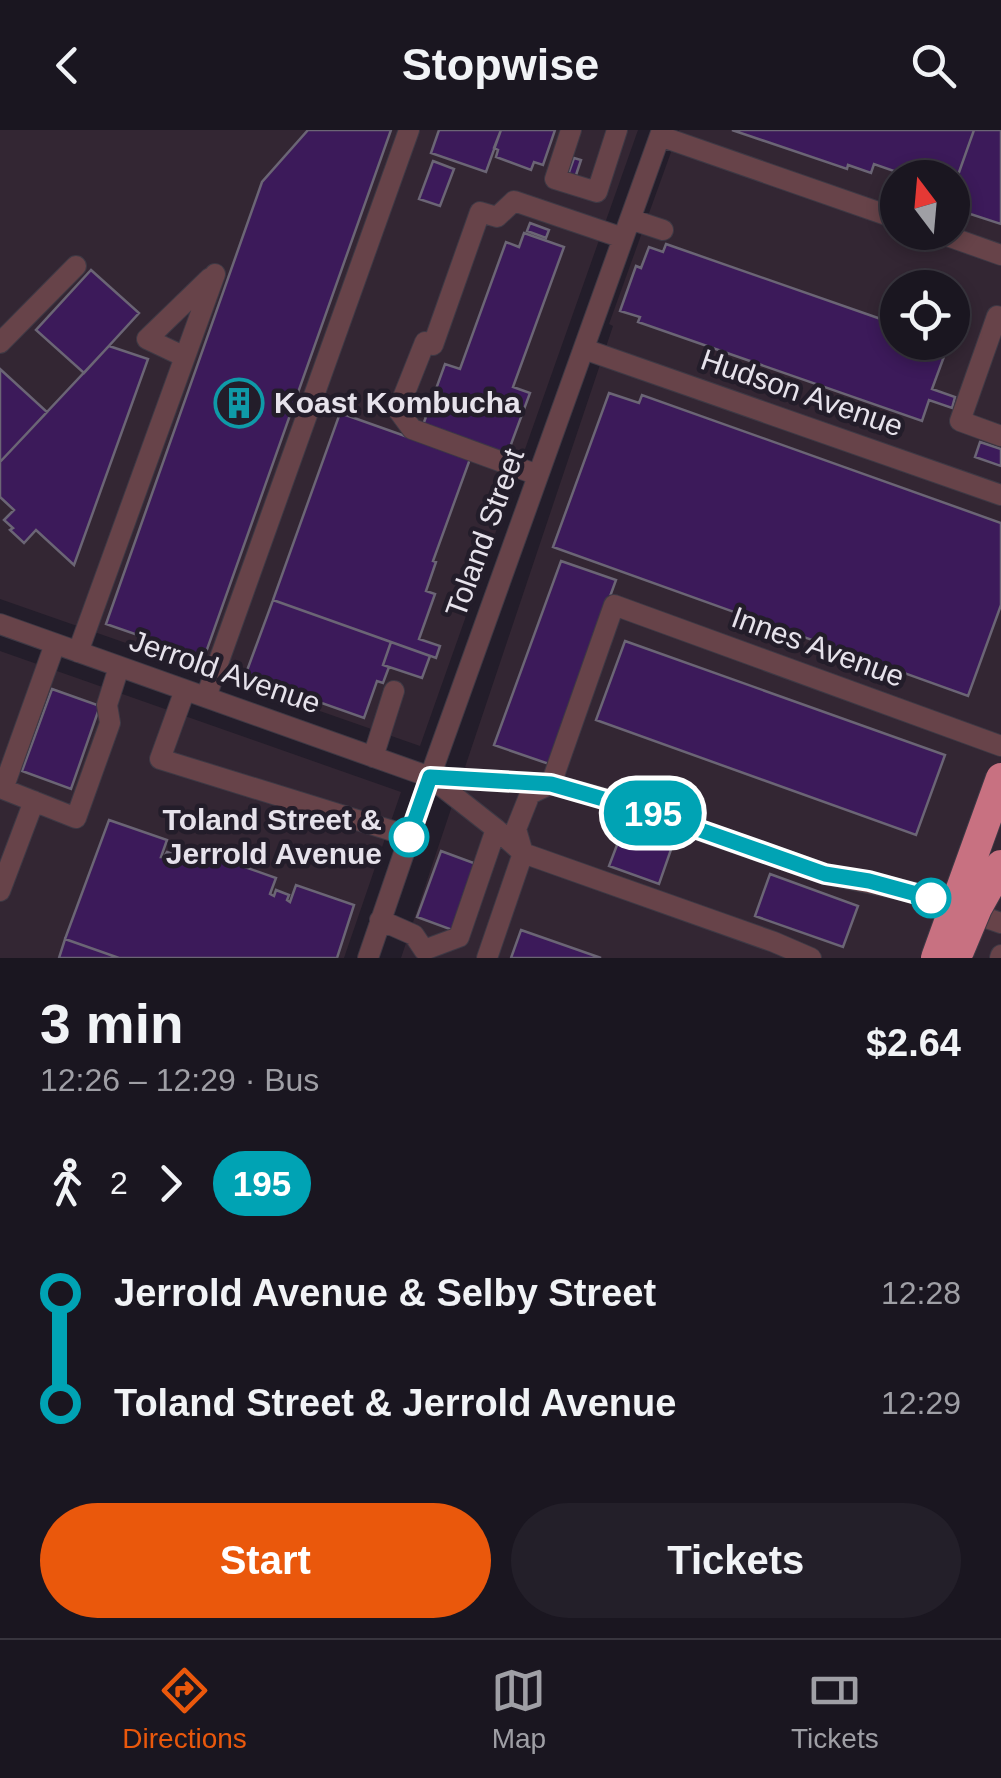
<!DOCTYPE html>
<html lang="en">
<head>
<meta charset="utf-8">
<style>
	:root { --surface:#1a1620; --page:#231f29; --text:#f1f3f6; --muted:#9f9fa5; --line:#38353e; --accent:#ea580c }
	body { margin:0; font-family:Helvetica,sans-serif; background:var(--page); color:var(--text); height:100vh; display:flex; flex-direction:column; font-size:38px; white-space:nowrap }
	* { box-sizing:border-box; margin:0 }
	p { font-size:32px; color:var(--muted) }
	.icon { flex:none; width:55px; height:55px; fill:none; stroke:currentColor; stroke-width:2; stroke-linecap:round; stroke-linejoin:round }
	.map { position:relative; height:828px; overflow:hidden }
	.sheet { display:flex; flex-direction:column; background:var(--surface); flex:1 }
	.sheet>* { flex:none }
	.badge { padding:0 20px; border-radius:32px; font-size:35px; line-height:65px }
	.needle { width:65px; rotate:344deg }
	.buttons { position:absolute; left:880px; top:30px; display:grid; gap:20px }
	.buttons a { display:grid; place-items:center; width:90px; height:90px; border-radius:50%; background:var(--surface); box-shadow:0 5px 15px #0003,0 0 0 2px var(--line); font-size:50px }
	.map>.badge { position:absolute; translate:-50% -50%; box-shadow:0 0 0 5px #fff }
	.legs { display:flex; align-items:center; gap:15px; height:110px; padding:0 40px; font-size:32px }
	.legs p { margin-inline-start:auto }
	.headline { display:flex; align-items:center; justify-content:space-between; height:170px; padding:0 40px }
	h1 { font-size:55px; font-weight:700; line-height:75px }
	.primary-button { display:flex; gap:20px; margin-top:auto; padding:20px 40px }
	.primary-button a { flex:1; height:115px; border-radius:60px; background:var(--accent); color:#fff; font-size:40px; font-weight:700; line-height:115px; text-align:center }
	.primary-button a+a { background:var(--page); color:var(--text) }
	ul { padding:0 40px; list-style:none }
	li { display:flex; align-items:center; gap:35px; height:110px; font-size:38px }
	li i { display:grid; place-items:center; width:15px; height:100%; margin:0 12px; background:currentColor }
	li i::after { content:''; width:25px; height:25px; margin:-12px; border:8px solid; border-radius:50%; background:var(--surface) }
	li p { margin-inline-start:auto }
	li:first-child i { background:linear-gradient(#0000 50%,currentColor 0) }
	li:last-child i { background:linear-gradient(currentColor 50%,#0000 0) }
	header { display:flex; justify-content:space-between; align-items:center; height:130px; padding:0 40px; background:var(--surface); font-size:45px; font-weight:700 }
	.tabs { display:flex; justify-content:space-around; align-items:center; height:140px; border-top:2px solid var(--line); background:var(--surface); font-size:28px; color:var(--muted) }
	.tabs a { display:grid; justify-items:center; gap:5px }
	.tabs .active { color:var(--accent) }
	.map>svg:first-child { display:block }
	.industrial { fill:#332633; fill-rule:evenodd }
	.building { fill:#3c1a5a; stroke:#6b6575; stroke-width:2.5 }
	.lines { fill:none; stroke-linecap:round; stroke-linejoin:round }
	.minor-casing { stroke:#3e3945; stroke-width:22 }
	.minor { stroke:#674349; stroke-width:20 }
	.highway-bridge-casing { stroke:#3e3945; stroke-width:32; stroke-linecap:butt }
	.highway-bridge { stroke:#c87181; stroke-width:30 }
	.line-1-casing { stroke:#fff; stroke-width:22 }
	.line-1 { stroke:#00a3b4; stroke-width:15 }
	.stop-1-dot { fill:#fff; stroke:#00a3b4; stroke-width:5 }
	.labels { text-anchor:middle; stroke-width:9; stroke-linejoin:round; paint-order:stroke }
	.street-label { font-size:30px; fill:#e6e2eb; stroke:#231d2a }
	.poi-label { font-size:30px; font-weight:bold; fill:#e6e2eb; stroke:#231d2a; text-anchor:start }
	.stop-label { font-size:30px; font-weight:bold; fill:#e6e2eb; stroke:#231d2a; text-anchor:end }
</style>
</head>
<body>
<header><svg class="icon" aria-label="back" viewBox="0 0 24 24"><path d="M15 5l-7 7 7 7"/></svg>Stopwise<svg class="icon" aria-label="search" viewBox="0 0 24 24"><circle cx="10" cy="10" r="6"/><path d="M15 15l6 6"/></svg></header>
<div class="map">
<svg width="1001" height="828" viewBox="0 0 1001 828">
	<rect width="100%" height="100%" fill="#231d2a"/>
	<path class="industrial" d="M 0,0 L 638,0 L 420,616 L 0,469 Z
		M 679,0 L 1001,0 L 1001,828 L 401,828 L 613,196 L 609,194 ZM 898,48 L 952,48 L 952,102 L 898,102 ZM 898,158 L 952,158 L 952,212 L 898,212 Z
		M 0,521 L 401,662 L 344,828 L 0,828 Z"/>
	<path class="building" d="M 308,0 L 391,0 L 204,528 L 106,494 L 262,52 Z
		M 439,0 L 501,0 L 486,42 L 431,23 Z
		M 501,0 L 555,0 L 543,35 L 534,32 L 531,40 L 496,27 L 498,20 L 494,18 Z
		M 732,0 L 974,0 L 952,62 L 952,48 L 914,48 L 874,34 L 871,43 L 848,35 L 847,39 Z
		M 974,0 L 1001,0 L 1001,94 L 952,78 L 952,62 Z
		M 574,28 L 581,30 L 575,48 L 568,45 Z
		M 433,31 L 454,39 L 440,76 L 419,69 Z
		M 530,93 L 549,100 L 546,108 L 527,101 Z
		M 524,103 L 564,117 L 513,257 L 530,263 L 507,325 L 423,295 L 445,234 L 460,239 L 506,112 L 519,117 Z
		M 666,114 L 898,195 L 898,212 L 949,213 L 932,259 L 955,267 L 952,278 L 929,270 L 922,291 L 638,192 L 640,187 L 620,181 L 636,136 L 641,138 L 649,117 L 663,122 Z
		M 91,140 L 139,183 L 84,243 L 36,200 Z
		M 109,216 L 148,229 L 74,435 L 36,400 L 24,413 L 10,400 L 13,398 L 4,390 L 14,380 L 0,367 L 0,332 Z
		M 0,239 L 47,282 L 0,332 Z
		M 609,263 L 639,273 L 642,265 L 1001,393 L 1001,475 L 968,566 L 553,417 Z
		M 340,283 L 470,329 L 433,431 L 436,432 L 426,461 L 435,464 L 419,509 L 440,516 L 436,528 L 273,470 Z
		M 980,312 L 1001,319 L 1001,336 L 975,327 Z
		M 561,431 L 616,450 L 549,634 L 494,615 Z
		M 273,470 L 391,512 L 383,535 L 389,537 L 383,553 L 377,551 L 364,588 L 245,546 Z
		M 625,511 L 945,625 L 916,705 L 596,590 Z
		M 391,512 L 430,526 L 422,548 L 383,535 Z
		M 52,559 L 100,576 L 71,659 L 22,641 Z
		M 109,690 L 167,710 L 161,727 L 164,727 L 167,722 L 180,726 L 178,732 L 182,733 L 188,717 L 276,748 L 270,764 L 274,766 L 276,760 L 289,765 L 287,770 L 290,772 L 296,755 L 354,775 L 337,828 L 119,828 L 65,809 Z
		M 625,694 L 674,711 L 659,754 L 609,736 Z
		M 441,721 L 479,735 L 455,801 L 417,787 Z
		M 770,744 L 858,776 L 843,817 L 755,786 Z
		M 521,800 L 601,828 L 511,828 Z
		M 65,809 L 119,828 L 59,828 Z"/>
	<g class="lines">
		<g class="minor-casing">
			<path id="minor" d="M 571,0 L 555,49 L 597,62 L 617,0
				M 660,6 L 898,89
				M 630,89 L 663,100
				M 936,102 L 1001,125
				M 997,186 L 960,291 L 1001,306
				M 0,213 L 76,136
				M 584,219 L 1001,365
				M 185,227 L 147,209 L 210,148
				M 538,345 L 412,299 L 398,280 L 425,212 L 433,215 L 480,82 L 497,87 L 514,71 L 623,108
				M 0,494 L 430,647 L 551,654 L 618,672 L 825,744 L 912,762 L 1001,793
				M 55,514 L 3,659 L 76,688 L 110,593 L 107,575 L 119,537
				M 78,522 L 215,144
				M 185,560 L 160,629 L 409,706
				M 206,567 L 409,0
				M 373,627 L 394,561
				M 430,647 L 496,699 L 523,723 L 774,812 L 811,828
				M 0,761 L 34,671
				M 380,790 L 414,805 L 424,820
				M 424,820 L 459,807 L 496,699
				M 368,828 L 430,647 L 662,0
				M 487,828 L 523,723 L 516,699 L 530,664 L 551,654 L 614,475 L 1001,616
				M 1000,828 L 1001,825"/>
		</g>
		<use href="#minor" class="minor"/>
		<g class="highway-bridge-casing">
			<path id="highway-bridge" d="M 959,821 L 977,778 L 1001,735
				M 936,828 L 1001,648"/>
		</g>
		<use href="#highway-bridge" class="highway-bridge"/>
	</g>
	<g class="lines">
		<g class="line-1-casing">
			<path id="line-1" d="M 409,707 L 430,647 L 551,654 L 652,683 L 825,744 L 869,751 L 931,768"/>
		</g>
		<use href="#line-1" class="line-1"/>
	</g>
	<defs>
		<g id="building-ring" transform="scale(2.5)"><circle r="9.5" fill="#231d2a" stroke="#0f9aa8" stroke-width="1.5"/><path d="M-4-6H4V6H1V3H-1V6H-4ZM-2.5-4.3h1.7v1.8h-1.7ZM.8-4.3h1.7v1.8H.8ZM-2.5-1h1.7V.8h-1.7ZM.8-1h1.7V.8H.8Z" fill="#0f9aa8"/></g>
	</defs>
	<g fill-rule="evenodd">
		<use href="#building-ring" x="239" y="273"/>
	</g>
	<g class="stop-1-dot">
		<circle cx="409" cy="707" r="18"/>
		<circle cx="931" cy="768" r="18"/>
	</g>
	<g class="labels">
		<g class="street-label">
			<text transform="translate(802 263) rotate(19)" y="10">Hudson Avenue</text>
			<text transform="translate(485 403) rotate(-70)" y="10">Toland Street</text>
			<text transform="translate(818 517) rotate(20)" y="10">Innes Avenue</text>
			<text transform="translate(225 542) rotate(19)" y="10">Jerrold Avenue</text>
		</g>
		<g class="poi-label">
			<text x="274" y="283">Koast Kombucha</text>
		</g>
		<g class="stop-label">
			<text x="382" y="700">Toland Street &amp;<tspan x="382" dy="34">Jerrold Avenue</tspan></text>
		</g>
	</g>
</svg>
<div class="buttons">
<a><svg class="needle" viewBox="-14 -14 28 28"><path d="M0-13l5 13h-10z" fill="#e53935"/><path d="M0 13l5-13h-10z" fill="#9f9fa5"/></svg></a>
<a><svg class="icon" aria-label="locate" viewBox="0 0 24 24"><circle cx="12" cy="12" r="6"/><path d="M12 2v4M12 18v4M2 12h4M18 12h4"/></svg></a>
</div>
<b class="badge" style="left:653px;top:683px;background:#00a3b4;color:#fff">195</b>
</div>
<section class="sheet">
<div class="headline"><div><h1>3 min</h1><p>12:26 – 12:29 · Bus</p></div><b>$2.64</b></div>
<div class="legs"><svg class="icon" aria-label="walk" viewBox="0 0 24 24"><circle cx="13" cy="4" r="2"/><path d="M13 8l-2 6 4 7M11 14l-3 7M7 12l3-4h3l4 4"/></svg>2<svg class="icon" aria-label="forward" viewBox="0 0 24 24"><path d="M9 5l7 7-7 7"/></svg><b class="badge" style="background:#00a3b4;color:#fff">195</b></div>
<ul>
<li><i style="color:#00a3b4"></i><b>Jerrold Avenue &amp; Selby Street</b><p>12:28</p></li>
<li><i style="color:#00a3b4"></i><b>Toland Street &amp; Jerrold Avenue</b><p>12:29</p></li>
</ul>
<div class="primary-button"><a>Start</a><a>Tickets</a></div>
</section>
<nav class="tabs">
<a class="active"><svg class="icon" aria-label="directions" viewBox="0 0 24 24"><path d="M12 3l9 9-9 9-9-9zM9 14v-3h6M13 9l2 2-2 2"/></svg>Directions</a>
<a><svg class="icon" aria-label="map" viewBox="0 0 24 24"><path d="M3 6l6-2 6 2 6-2v14l-6 2-6-2-6 2zM9 4v14M15 6v14"/></svg>Map</a>
<a><svg class="icon" aria-label="tickets" viewBox="0 0 24 24"><path d="M3 7h18v10H3zM15 7v10"/></svg>Tickets</a>
</nav>
</body>
</html>
